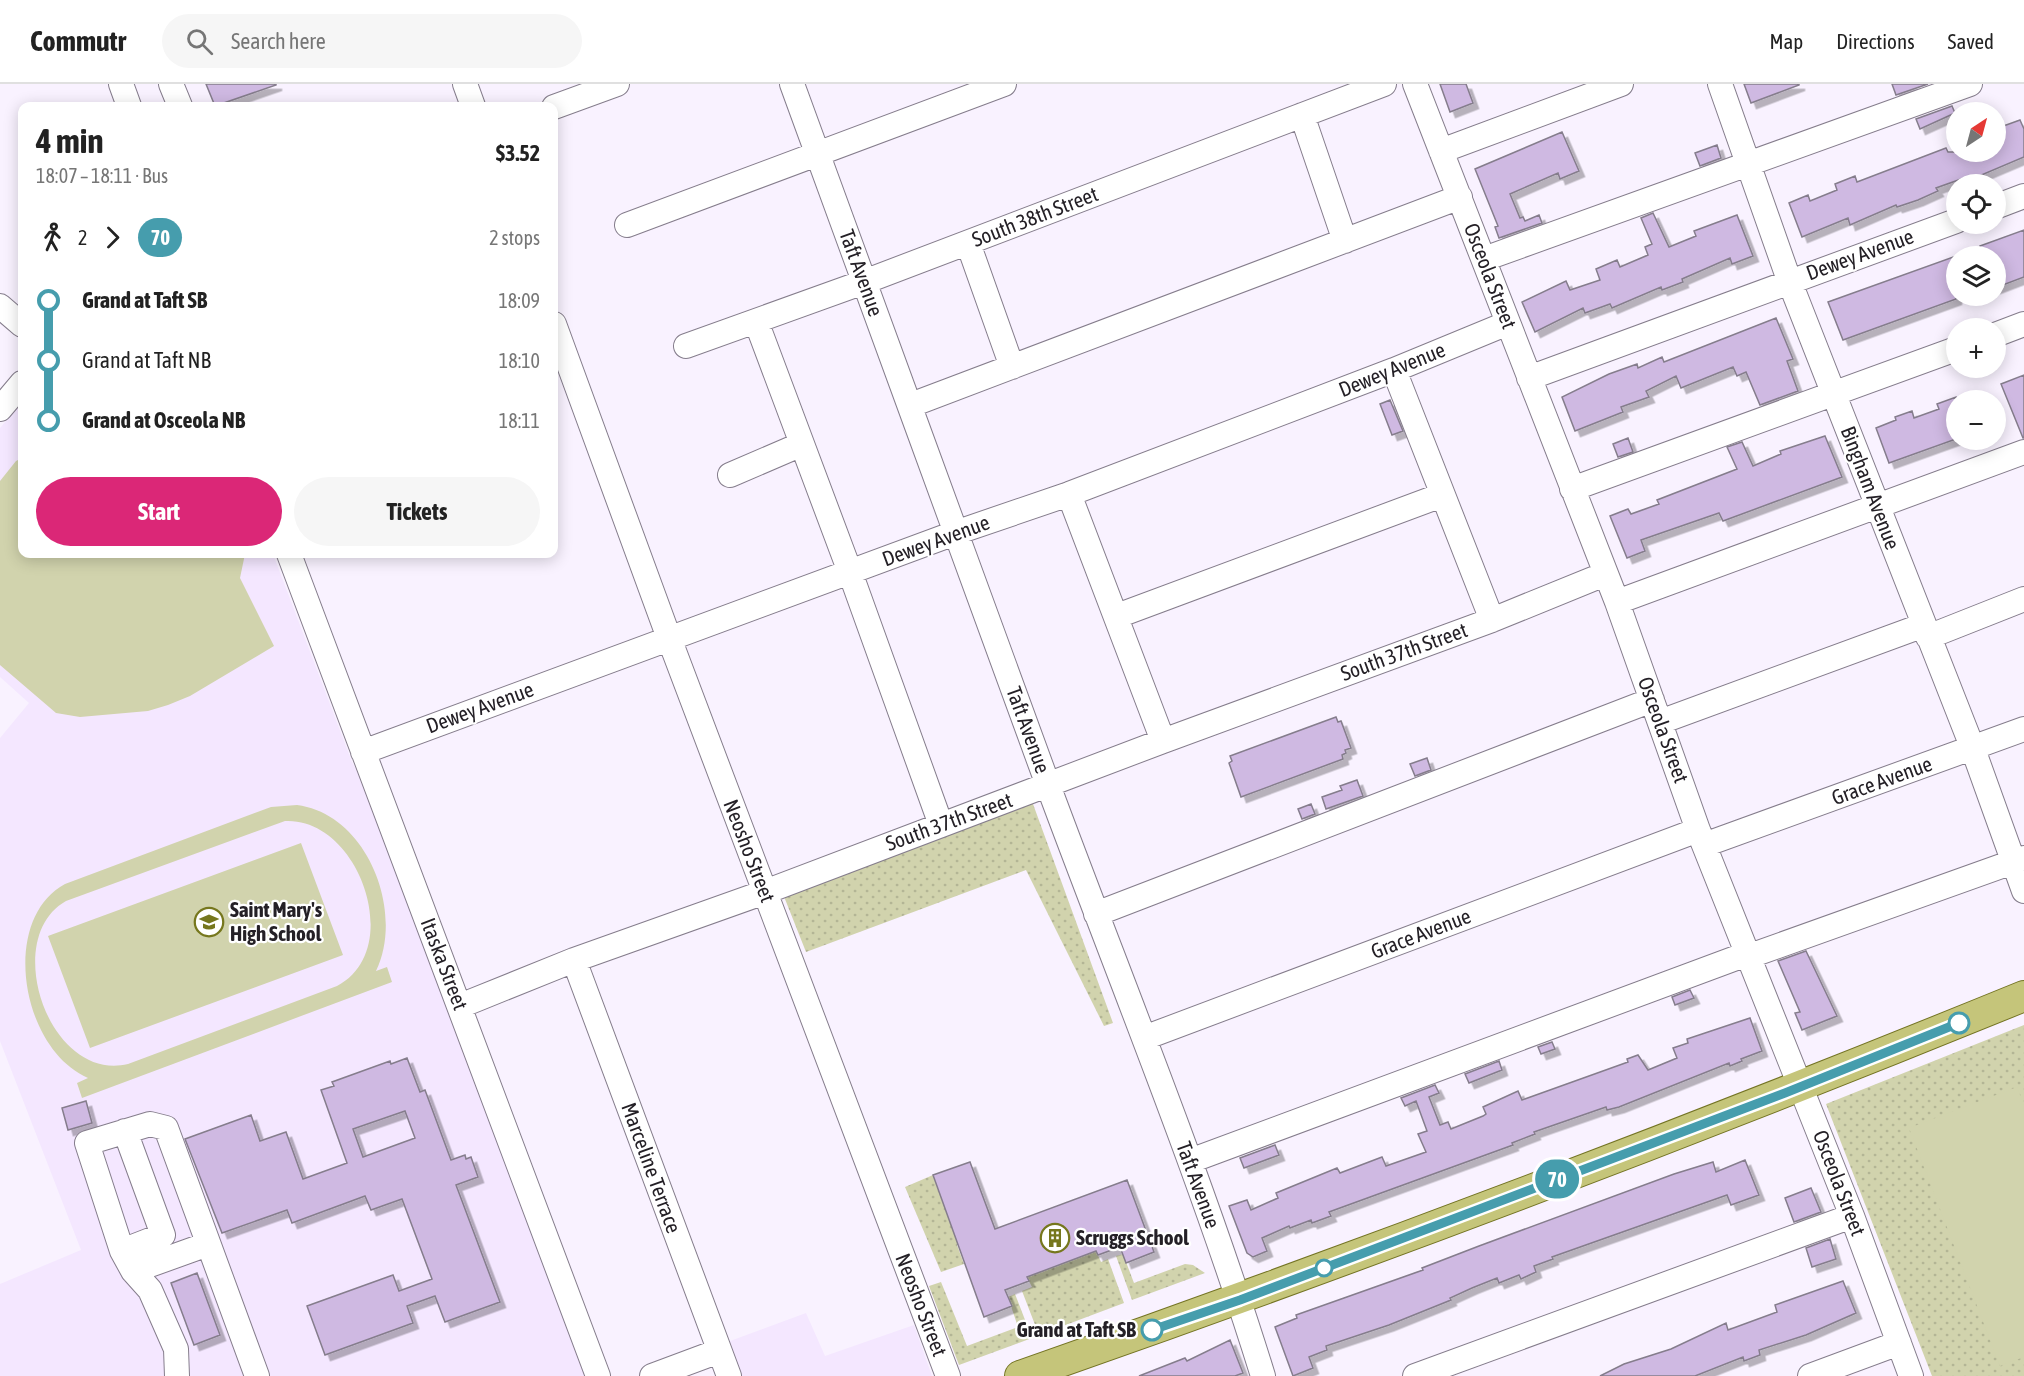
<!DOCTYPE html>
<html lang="en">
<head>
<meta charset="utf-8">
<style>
	:root { --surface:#fff; --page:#f6f6f6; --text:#222; --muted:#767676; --line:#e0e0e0; --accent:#db2777 }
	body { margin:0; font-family:"Asap Condensed",sans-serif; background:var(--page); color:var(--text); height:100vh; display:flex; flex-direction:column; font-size:22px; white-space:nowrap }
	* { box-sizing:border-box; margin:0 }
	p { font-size:20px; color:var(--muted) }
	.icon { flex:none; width:33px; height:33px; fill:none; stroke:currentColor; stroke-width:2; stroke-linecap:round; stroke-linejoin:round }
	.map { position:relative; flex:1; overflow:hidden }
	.side { position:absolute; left:18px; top:18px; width:540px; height:456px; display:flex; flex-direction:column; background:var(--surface); border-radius:12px; box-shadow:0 3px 15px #0003 }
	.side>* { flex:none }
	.badge { padding:0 12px; border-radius:20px; font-size:21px; line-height:39px }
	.needle { width:39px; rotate:36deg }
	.tools { position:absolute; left:1946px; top:18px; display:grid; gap:12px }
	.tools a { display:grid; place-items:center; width:60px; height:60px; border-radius:50%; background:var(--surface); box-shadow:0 3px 15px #0003; font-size:30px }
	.map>.badge { position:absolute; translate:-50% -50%; box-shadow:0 0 0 3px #fff }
	.legs { display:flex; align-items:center; gap:9px; height:66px; padding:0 18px; font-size:20px }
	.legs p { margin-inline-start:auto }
	.overview { display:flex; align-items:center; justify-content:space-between; height:102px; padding:0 18px }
	h1 { font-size:33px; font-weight:700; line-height:45px }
	.button { display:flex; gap:12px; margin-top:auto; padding:12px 18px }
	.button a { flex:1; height:69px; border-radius:36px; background:var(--accent); color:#fff; font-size:24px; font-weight:700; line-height:69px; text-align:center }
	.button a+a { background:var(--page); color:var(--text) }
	ul { padding:0 18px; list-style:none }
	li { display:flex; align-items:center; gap:21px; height:60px; font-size:22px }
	li i { display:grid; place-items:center; width:9px; height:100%; margin:0 8px; background:currentColor }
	li i::after { content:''; width:15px; height:15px; margin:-8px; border:4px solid; border-radius:50%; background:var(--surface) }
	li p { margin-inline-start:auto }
	li:first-child i { background:linear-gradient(#0000 50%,currentColor 0) }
	li:last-child i { background:linear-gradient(currentColor 50%,#0000 0) }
	header { display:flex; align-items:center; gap:36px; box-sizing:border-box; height:84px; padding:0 30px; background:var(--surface); border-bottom:2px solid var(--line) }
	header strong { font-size:28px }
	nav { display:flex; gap:33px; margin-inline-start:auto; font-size:21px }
	.search { width:420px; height:54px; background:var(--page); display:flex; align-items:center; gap:15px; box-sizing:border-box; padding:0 21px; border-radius:33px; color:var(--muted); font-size:22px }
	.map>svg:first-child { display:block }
	.built { fill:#f4e7ff }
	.grass { fill:url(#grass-dots) }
	.green { fill:#d1d3ad; fill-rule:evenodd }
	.building { fill:#cfb9e2; stroke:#857d8c; stroke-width:1.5; fill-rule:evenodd; filter:url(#shadow) }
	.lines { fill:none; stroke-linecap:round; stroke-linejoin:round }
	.minor-casing { stroke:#857d8c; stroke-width:26 }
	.major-casing { stroke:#737323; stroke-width:32 }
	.minor { stroke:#fff; stroke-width:24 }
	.major { stroke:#c5c57a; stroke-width:30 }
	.line-1-casing { stroke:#fff; stroke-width:14 }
	.line-1 { stroke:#469dad; stroke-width:9 }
	.stop-1-dot { fill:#fff; stroke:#469dad; stroke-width:3 }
	.labels { text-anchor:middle; stroke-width:4.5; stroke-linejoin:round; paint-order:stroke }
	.street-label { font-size:21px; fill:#242026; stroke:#fff }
	.poi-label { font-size:21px; font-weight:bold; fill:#242026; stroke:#fff; text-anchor:start }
	.stop-label { font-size:21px; font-weight:bold; fill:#242026; stroke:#fff; text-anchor:end }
</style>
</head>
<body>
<header>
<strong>Commutr</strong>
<div class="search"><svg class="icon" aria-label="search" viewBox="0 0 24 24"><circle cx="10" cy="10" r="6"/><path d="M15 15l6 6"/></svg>Search here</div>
<nav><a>Map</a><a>Directions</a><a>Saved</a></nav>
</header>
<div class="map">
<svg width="2024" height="1292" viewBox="0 0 2024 1292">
	<defs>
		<pattern id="grass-dots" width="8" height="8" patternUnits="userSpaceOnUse" patternTransform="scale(1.5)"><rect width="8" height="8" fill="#d1d3ad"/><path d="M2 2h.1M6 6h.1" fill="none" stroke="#b3b595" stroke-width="1.8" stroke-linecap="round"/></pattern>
		<filter id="shadow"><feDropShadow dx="5.5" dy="5.5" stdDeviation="0" flood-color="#0004"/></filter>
	</defs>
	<rect width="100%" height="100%" fill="#f9f2ff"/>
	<path class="built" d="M 22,318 L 22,470 L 273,470 L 352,678 L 364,700 L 585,1292 L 0,1292 L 0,1200 L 81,1166 L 0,957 L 0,654 L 29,619 L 0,593 L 0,344 Z
		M 806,1229 L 825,1272 L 914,1241 L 932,1292 L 734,1292 L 722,1260 Z"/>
	<path class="grass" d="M 1023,719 L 1033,720 L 1113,939 L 1104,942 L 1026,786 L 806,868 L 783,810 Z
		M 2024,941 L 2024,1292 L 1932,1292 L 1826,1020 Z
		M 933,1091 L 954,1149 L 962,1158 L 957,1161 L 964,1180 L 941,1188 L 905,1103 Z
		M 1096,1167 L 1101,1178 L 1108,1175 L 1124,1219 L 1039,1251 L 1022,1207 L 1032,1203 L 1027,1193 Z
		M 1123,1170 L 1134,1199 L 1185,1180 L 1193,1181 L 1205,1189 L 1132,1216 L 1116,1172 Z
		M 941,1198 L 967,1262 L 1018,1243 L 1008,1213 L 1015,1210 L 1032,1254 L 959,1281 L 929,1202 Z"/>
	<path class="green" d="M 22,374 L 22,470 L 245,470 L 240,494 L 274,562 L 190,612 L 168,621 L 148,627 L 80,633 L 56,629 L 0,581 L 0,397 L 16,377 Z
		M 297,721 C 367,730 405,827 376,887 L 387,883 L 392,898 L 82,1014 L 77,999 L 88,994 C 20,964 0,835 65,800 L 271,723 ZM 285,737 C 359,733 406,866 337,902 L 128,980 C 49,999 0,854 66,817 Z
		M 301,759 L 343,871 L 90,964 L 48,852 Z
		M 2017,1003 L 2024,1021 L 2024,1273 L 2000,1282 L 1909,1044 Z"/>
	<path class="building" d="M 206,0 L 276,0 L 276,1 L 215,22 Z
		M 1440,0 L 1466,0 L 1473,19 L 1450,28 Z
		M 1744,0 L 1799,0 L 1799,1 L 1751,19 Z
		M 1892,0 L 1928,0 L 1896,11 Z
		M 1952,22 L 1955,29 L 1920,45 L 1916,35 Z
		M 2020,36 L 2024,45 L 2024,73 L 1965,98 L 1964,94 L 1936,104 L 1938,107 L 1918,116 L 1897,123 L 1896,121 L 1850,141 L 1848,134 L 1802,153 L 1789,119 L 1808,111 L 1810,117 L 1837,106 L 1835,100 L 1855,92 L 1857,98 L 1946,64 L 1948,68 L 1995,68 L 1995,45 Z
		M 1562,48 L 1579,87 L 1560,95 L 1558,89 L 1510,110 L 1520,134 L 1523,133 L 1525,137 L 1539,131 L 1542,139 L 1499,154 L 1495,143 L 1498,142 L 1475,85 Z
		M 1717,61 L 1721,74 L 1700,82 L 1695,69 Z
		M 1653,129 L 1669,163 L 1696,152 L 1694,147 L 1737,131 L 1753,172 L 1732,180 L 1730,174 L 1682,195 L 1683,198 L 1662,206 L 1661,203 L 1612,224 L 1610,220 L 1585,229 L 1583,224 L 1535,248 L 1522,218 L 1566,197 L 1570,206 L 1600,196 L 1596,185 L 1617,176 L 1620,183 L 1648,171 L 1645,163 L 1652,160 L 1641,134 Z
		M 2024,146 L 2024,193 L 1995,204 L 1995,172 L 1984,172 L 1980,162 Z
		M 1956,172 L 1956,215 L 1843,256 L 1828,218 Z
		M 1776,234 L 1793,275 L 1787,277 L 1798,307 L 1760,321 L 1746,288 L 1737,292 L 1733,283 L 1681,304 L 1676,292 L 1646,307 L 1649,313 L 1621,323 L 1623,328 L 1575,347 L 1562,313 L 1609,290 L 1637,280 L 1638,284 L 1662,273 L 1664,278 Z
		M 2024,291 L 2024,354 L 2023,354 L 2001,300 Z
		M 1956,313 L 1956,355 L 1889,379 L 1876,344 L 1896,336 L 1895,333 L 1912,327 L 1914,334 L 1939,325 L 1937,320 Z
		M 1390,316 L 1403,347 L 1392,351 L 1380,320 Z
		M 1825,352 L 1842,393 L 1723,437 L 1719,429 L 1641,456 L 1645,467 L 1627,474 L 1610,432 L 1628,425 L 1631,430 L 1659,420 L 1657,416 L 1737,385 L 1727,363 L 1742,358 L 1753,382 L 1781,370 L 1780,367 Z
		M 1628,354 L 1633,368 L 1618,373 L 1613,360 Z
		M 1336,633 L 1338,638 L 1341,637 L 1351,664 L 1345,666 L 1346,669 L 1342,671 L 1343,675 L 1241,713 L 1229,679 L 1232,677 L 1230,672 Z
		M 1427,674 L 1431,686 L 1415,692 L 1410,680 Z
		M 1357,696 L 1363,712 L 1326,725 L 1322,713 L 1342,706 L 1340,702 Z
		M 1311,720 L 1315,730 L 1302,735 L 1298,725 Z
		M 1806,867 L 1837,932 L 1802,946 L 1795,929 L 1800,928 L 1778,877 Z
		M 1690,906 L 1694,914 L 1675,921 L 1672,913 Z
		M 1750,934 L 1762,967 L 1741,975 L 1742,977 L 1730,982 L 1729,979 L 1619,1023 L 1607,1026 L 1606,1023 L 1534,1048 L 1535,1050 L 1512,1059 L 1513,1061 L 1329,1128 L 1331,1132 L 1312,1139 L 1311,1136 L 1290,1144 L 1289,1142 L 1262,1154 L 1267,1167 L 1253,1173 L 1247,1169 L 1229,1122 L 1247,1116 L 1251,1126 L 1278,1114 L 1276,1109 L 1337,1084 L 1340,1089 L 1382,1073 L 1386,1082 L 1426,1068 L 1418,1050 L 1427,1047 L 1416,1017 L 1405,1022 L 1401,1014 L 1435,1001 L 1439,1009 L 1429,1013 L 1440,1041 L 1448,1038 L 1451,1045 L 1483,1032 L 1486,1030 L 1483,1023 L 1518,1007 L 1522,1016 L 1628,978 L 1627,975 L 1638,971 L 1648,986 L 1677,974 L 1673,964 L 1688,959 L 1687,955 Z
		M 1552,958 L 1555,965 L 1541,970 L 1538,963 Z
		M 407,974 L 420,1008 L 425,1006 L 451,1076 L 465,1071 L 466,1075 L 471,1073 L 478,1093 L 456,1101 L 500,1218 L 445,1238 L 435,1212 L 407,1222 L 413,1239 L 325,1271 L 307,1222 L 393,1191 L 399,1207 L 432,1195 L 402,1115 L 371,1126 L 365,1112 L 292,1139 L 287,1126 L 222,1149 L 185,1055 L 251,1031 L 260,1057 L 286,1048 L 303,1095 L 347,1079 L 321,1006 L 334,1002 L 332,998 L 390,977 L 391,980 ZM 405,1027 L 415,1054 L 363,1073 L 353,1045 Z
		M 1499,977 L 1502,986 L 1469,999 L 1465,990 Z
		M 86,1017 L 92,1039 L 68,1046 L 62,1024 Z
		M 1275,1061 L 1279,1071 L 1244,1084 L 1240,1074 Z
		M 1745,1076 L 1759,1111 L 1731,1121 L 1727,1111 L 1552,1173 L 1553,1175 L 1534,1182 L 1536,1188 L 1521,1195 L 1519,1191 L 1499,1199 L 1497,1194 L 1472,1204 L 1450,1214 L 1451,1216 L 1389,1241 L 1326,1262 L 1327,1266 L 1309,1273 L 1313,1284 L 1293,1292 L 1275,1243 L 1297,1234 L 1296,1231 L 1423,1186 L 1422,1184 L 1479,1162 L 1674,1090 L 1713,1078 L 1716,1088 Z
		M 970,1078 L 995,1145 L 1127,1096 L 1154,1168 L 1126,1179 L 1120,1163 L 1098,1171 L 1096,1167 L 1027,1193 L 1029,1197 L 1005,1206 L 1012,1222 L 984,1233 L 933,1091 Z
		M 1811,1104 L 1821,1128 L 1794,1138 L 1785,1114 Z
		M 1830,1155 L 1836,1175 L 1812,1183 L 1806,1164 Z
		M 197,1189 L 220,1251 L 194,1261 L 171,1199 Z
		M 1843,1197 L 1856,1229 L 1806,1251 L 1759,1266 L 1760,1271 L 1744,1277 L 1743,1273 L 1695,1292 L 1600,1292 L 1624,1280 L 1671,1265 L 1726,1239 L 1728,1246 L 1777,1228 L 1775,1221 Z
		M 1230,1256 L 1243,1289 L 1235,1292 L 1139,1292 L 1185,1274 L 1187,1277 Z"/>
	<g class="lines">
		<g class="minor-casing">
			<path id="minor" d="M 121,0 L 129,22
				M 171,0 L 180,22
				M 465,0 L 473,22
				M 792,0 C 879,233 961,468 1048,701 C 1121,898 1201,1092 1263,1292
				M 1415,0 L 1617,518 L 1698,746 L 1852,1132 L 1911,1292
				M 1720,0 L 1789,196 L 1973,665 L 2024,807
				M 554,23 L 617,0
				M 1302,31 L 1345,157
				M 1441,67 L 1621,0
				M 1995,123 L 2024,112
				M 627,141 L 1004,0
				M 968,159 L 1012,283
				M 1484,175 L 1970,0
				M 0,222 L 22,241
				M 756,237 L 850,488 L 941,741
				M 554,240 L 669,554 L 948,1292
				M 1995,251 L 2024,240
				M 686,262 L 864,198 L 1384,0
				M 1394,286 L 1492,536
				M 1529,294 L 1956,137
				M 911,321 L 1460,113
				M 0,325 L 22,299
				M 730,391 L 802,360
				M 1572,405 L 1956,265
				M 1069,410 L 1163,657
				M 289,470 L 598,1292
				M 1617,518 L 2024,368
				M 1117,532 L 1442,411
				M 1928,553 L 2024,515
				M 1660,638 L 1924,541
				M 363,668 L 955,449 L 1069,410 L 1394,286 L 1508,239
				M 1704,761 L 2024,645
				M 1096,830 L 1652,616
				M 574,876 L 729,1292
				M 460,922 L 574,876 L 765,808 L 1163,657 L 1492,536 L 1605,490
				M 1144,954 L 1698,746
				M 1190,1077 L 1736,874 L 1747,873 L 2024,774
				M 122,1167 L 163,1151 L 125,1047
				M 133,1187 L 208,1160
				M 177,1292 L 176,1265 L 150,1206 L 133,1187 L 122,1167 L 87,1059 L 150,1040 L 166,1044 L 257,1292
				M 652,1292 L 719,1267
				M 1415,1292 L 1852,1132
				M 1810,1292 L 1899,1259"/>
		</g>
		<g class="major-casing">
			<path id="major" d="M 1020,1292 C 1358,1174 1693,1047 2024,912"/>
		</g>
		<use href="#minor" class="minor"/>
		<use href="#major" class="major"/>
	</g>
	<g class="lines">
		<g class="line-1-casing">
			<path id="line-1" d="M 1152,1246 L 1240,1216 L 1785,1009 L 1959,939"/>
		</g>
		<use href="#line-1" class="line-1"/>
	</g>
	<defs>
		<g id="school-ring" transform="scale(1.5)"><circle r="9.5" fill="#fff" stroke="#76771d" stroke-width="1.5"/><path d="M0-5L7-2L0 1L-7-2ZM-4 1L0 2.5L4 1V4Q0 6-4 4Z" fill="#76771d"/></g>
		<g id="building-ring" transform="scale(1.5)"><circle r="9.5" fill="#fff" stroke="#76771d" stroke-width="1.5"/><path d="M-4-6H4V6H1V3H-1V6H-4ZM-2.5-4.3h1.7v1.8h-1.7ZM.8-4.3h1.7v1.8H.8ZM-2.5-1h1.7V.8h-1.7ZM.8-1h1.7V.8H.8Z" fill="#76771d"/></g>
	</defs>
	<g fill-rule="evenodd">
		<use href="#school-ring" x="209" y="838"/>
		<use href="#building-ring" x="1055" y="1154"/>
	</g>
	<g class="stop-1-dot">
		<circle cx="1959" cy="939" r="10"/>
		<circle cx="1324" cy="1184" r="8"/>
		<circle cx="1152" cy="1246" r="10"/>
	</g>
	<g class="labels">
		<g class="street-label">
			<text transform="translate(1035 133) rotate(-21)" y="7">South 38th Street</text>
			<text transform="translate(1860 171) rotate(-20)" y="7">Dewey Avenue</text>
			<text transform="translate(861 189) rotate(70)" y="7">Taft Avenue</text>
			<text transform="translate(1490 192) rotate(69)" y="7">Osceola Street</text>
			<text transform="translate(1392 286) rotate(-22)" y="7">Dewey Avenue</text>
			<text transform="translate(1870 404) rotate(69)" y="7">Bingham Avenue</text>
			<text transform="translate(936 457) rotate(-20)" y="7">Dewey Avenue</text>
			<text transform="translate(1404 568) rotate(-20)" y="7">South 37th Street</text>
			<text transform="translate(480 624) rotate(-20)" y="7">Dewey Avenue</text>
			<text transform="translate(1028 646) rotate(70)" y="7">Taft Avenue</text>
			<text transform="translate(1663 646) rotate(70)" y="7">Osceola Street</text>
			<text transform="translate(1882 697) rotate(-20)" y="7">Grace Avenue</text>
			<text transform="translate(949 738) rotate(-20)" y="7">South 37th Street</text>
			<text transform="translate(749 767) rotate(69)" y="7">Neosho Street</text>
			<text transform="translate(1421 850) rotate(-21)" y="7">Grace Avenue</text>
			<text transform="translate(444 880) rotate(69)" y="7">Itaska Street</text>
			<text transform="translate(651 1084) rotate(70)" y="7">Marceline Terrace</text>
			<text transform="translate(1839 1099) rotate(69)" y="7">Osceola Street</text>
			<text transform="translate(1198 1101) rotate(70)" y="7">Taft Avenue</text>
			<text transform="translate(921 1221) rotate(69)" y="7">Neosho Street</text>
		</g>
		<g class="poi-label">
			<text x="230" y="833">Saint Mary's<tspan x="230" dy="24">High School</tspan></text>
			<text x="1076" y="1161">Scruggs School</text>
		</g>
		<g class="stop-label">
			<text x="1136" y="1253">Grand at Taft SB</text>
		</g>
	</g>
</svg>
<div class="tools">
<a><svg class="needle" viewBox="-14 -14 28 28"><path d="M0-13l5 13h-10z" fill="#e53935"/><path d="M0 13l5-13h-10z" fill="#767676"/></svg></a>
<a><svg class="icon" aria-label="locate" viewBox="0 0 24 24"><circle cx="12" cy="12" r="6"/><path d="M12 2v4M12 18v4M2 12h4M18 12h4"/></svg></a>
<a><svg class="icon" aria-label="layers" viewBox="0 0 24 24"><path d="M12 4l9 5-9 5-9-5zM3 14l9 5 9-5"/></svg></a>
<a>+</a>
<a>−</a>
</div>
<b class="badge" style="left:1557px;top:1095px;background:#469dad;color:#fff">70</b>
<section class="side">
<div class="overview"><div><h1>4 min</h1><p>18:07 – 18:11 · Bus</p></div><b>$3.52</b></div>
<div class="legs"><svg class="icon" aria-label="walk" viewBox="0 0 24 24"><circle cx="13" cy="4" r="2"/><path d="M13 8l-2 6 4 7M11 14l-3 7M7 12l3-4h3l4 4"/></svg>2<svg class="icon" aria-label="forward" viewBox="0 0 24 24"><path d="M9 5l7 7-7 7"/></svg><b class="badge" style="background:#469dad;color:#fff">70</b><p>2 stops</p></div>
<ul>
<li><i style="color:#469dad"></i><b>Grand at Taft SB</b><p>18:09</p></li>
<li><i style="color:#469dad"></i><span>Grand at Taft NB</span><p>18:10</p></li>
<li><i style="color:#469dad"></i><b>Grand at Osceola NB</b><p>18:11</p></li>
</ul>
<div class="button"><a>Start</a><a>Tickets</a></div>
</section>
</div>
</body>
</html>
